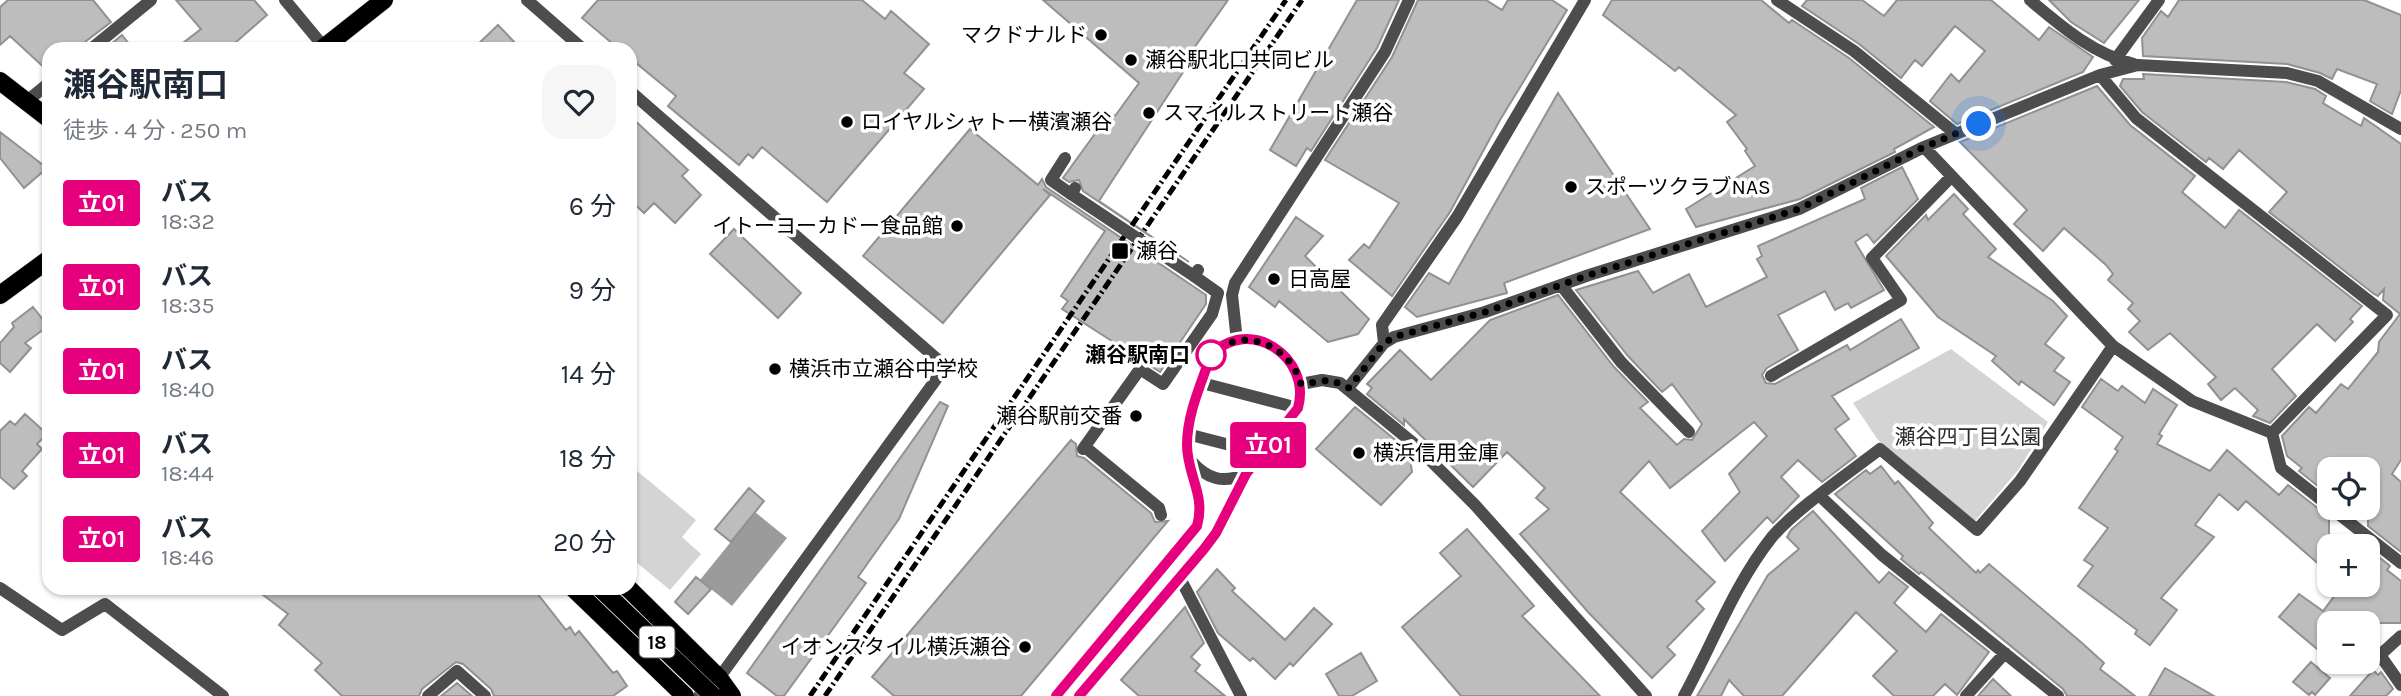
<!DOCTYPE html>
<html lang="ja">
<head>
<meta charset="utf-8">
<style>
	:root { --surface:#fff; --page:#f6f6f7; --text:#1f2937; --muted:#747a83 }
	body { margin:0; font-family:Karla,"Noto Sans JP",sans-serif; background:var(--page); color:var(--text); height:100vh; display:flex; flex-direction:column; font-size:26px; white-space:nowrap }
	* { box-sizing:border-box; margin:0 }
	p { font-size:23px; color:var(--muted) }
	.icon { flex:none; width:38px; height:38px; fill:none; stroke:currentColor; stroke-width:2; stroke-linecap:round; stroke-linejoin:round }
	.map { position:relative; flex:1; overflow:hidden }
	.details { position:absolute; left:42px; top:42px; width:595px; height:553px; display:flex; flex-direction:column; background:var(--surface); border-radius:21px; box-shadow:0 2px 5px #0004 }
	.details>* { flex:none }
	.badge { padding:0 14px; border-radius:5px; font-size:24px; line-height:46px }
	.buttons { position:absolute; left:2317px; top:457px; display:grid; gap:14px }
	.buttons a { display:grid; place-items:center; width:63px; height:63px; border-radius:14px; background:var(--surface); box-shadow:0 2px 5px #0004; font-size:35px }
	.you { position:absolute; width:35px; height:35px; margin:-18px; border:5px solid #fff; border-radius:50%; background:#1a73e8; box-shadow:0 0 0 10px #1a73e833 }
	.map>.badge { position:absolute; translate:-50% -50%; box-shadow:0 0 0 4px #fff }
	.round { display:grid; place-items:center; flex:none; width:74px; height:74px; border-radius:21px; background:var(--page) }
	.overview { display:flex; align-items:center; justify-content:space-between; height:119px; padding:0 21px }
	h1 { font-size:33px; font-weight:700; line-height:52px }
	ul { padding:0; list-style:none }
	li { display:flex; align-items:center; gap:21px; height:84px; padding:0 21px }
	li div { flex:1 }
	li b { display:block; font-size:26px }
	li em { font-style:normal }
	li .badge { min-width:77px; font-weight:700; text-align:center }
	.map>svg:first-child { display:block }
	.green { fill:#d4d4d4 }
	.water { fill:#9b9b9b }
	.building { fill:#bdbdbd; stroke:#919191; stroke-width:2 }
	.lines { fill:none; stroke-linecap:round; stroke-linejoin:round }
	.major-casing { stroke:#dbdbdb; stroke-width:19 }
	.minor { stroke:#4d4d4d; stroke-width:12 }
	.major { stroke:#000; stroke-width:18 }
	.rail { stroke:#000; stroke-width:5; stroke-dasharray:10 3.5 2 3.5; stroke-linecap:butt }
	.major-bridge-casing { stroke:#dbdbdb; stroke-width:19; stroke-linecap:butt }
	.minor-bridge { stroke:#4d4d4d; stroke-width:12 }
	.major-bridge { stroke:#000; stroke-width:18 }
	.line-casing { stroke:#fff; stroke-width:16 }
	.line { stroke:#e6007e; stroke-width:10 }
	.walk { stroke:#000; stroke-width:7; stroke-dasharray:0 12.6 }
	.poi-dot { fill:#000; stroke:#fff; stroke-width:2.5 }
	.stop-dot { fill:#fff; stroke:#e6007e; stroke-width:3.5 }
	.labels { text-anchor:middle; stroke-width:7; stroke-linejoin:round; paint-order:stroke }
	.shield { fill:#fff; stroke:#4c4c4c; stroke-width:2 }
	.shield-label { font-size:19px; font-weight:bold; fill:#000 }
	.poi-label { font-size:21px; fill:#000; stroke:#fff; text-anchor:start }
	.stop-label { font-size:21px; font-weight:bold; fill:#000; stroke:#fff; text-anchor:end }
	.park-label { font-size:21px; fill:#2b2b2b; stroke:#fff }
</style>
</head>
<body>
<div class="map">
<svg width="2401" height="696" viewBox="0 0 2401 696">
	<rect width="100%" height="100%" fill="#fff"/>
	<path class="green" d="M 1951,349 L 2048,422 L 2019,469 L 1975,521 L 1878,440 L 1853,403 Z
		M 630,465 L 696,520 L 682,537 L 701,554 L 670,590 L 630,557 Z"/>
	<path class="water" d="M 755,512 L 787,538 L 732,606 L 700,580 Z"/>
	<path class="building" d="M 8,0 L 93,0 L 111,22 L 85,42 L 82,49 L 49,49 L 49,72 L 10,36 L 0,45 L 0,7 Z
		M 176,0 L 254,0 L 267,15 L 228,49 L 175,49 L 201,29 Z
		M 598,0 L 862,0 L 885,19 L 891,11 L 929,44 L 904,73 L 924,89 L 827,202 L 762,147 L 753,158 L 748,154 L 739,165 L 668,106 L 676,96 L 630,58 L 630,49 L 619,49 L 582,18 Z
		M 1043,0 L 1228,0 L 1187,58 L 1191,60 L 1099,201 L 1189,262 L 1083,191 L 1079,180 L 1069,182 L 1063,178 L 1110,113 L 1115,116 L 1139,83 Z
		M 1357,0 L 1399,0 L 1377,48 L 1311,151 L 1307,148 L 1296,166 L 1270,150 Z
		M 1418,0 L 1486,0 L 1502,10 L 1508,0 L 1552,0 L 1567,10 L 1500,120 L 1450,212 L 1392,296 L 1349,260 L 1364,244 L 1369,248 L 1399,203 L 1325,160 L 1392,57 Z
		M 1612,0 L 1761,0 L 1789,23 L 1792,20 L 1849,58 L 1934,127 L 1894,149 L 1895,152 L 1800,199 L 1696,227 L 1686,209 L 1755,166 L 1745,151 L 1747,149 L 1727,122 L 1736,115 L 1679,67 L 1675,71 L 1603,15 Z
		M 1807,0 L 1862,0 L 1884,16 L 1897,0 L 1991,0 L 2039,40 L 2049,27 L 2093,57 L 2083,72 L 1957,124 L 1930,101 L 1951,74 L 1959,82 L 1985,51 L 1955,26 L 1922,66 L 1915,60 L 1901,78 L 1859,44 L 1802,6 Z
		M 2049,0 L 2139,0 L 2104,43 L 2071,22 Z
		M 2179,0 L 2364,0 L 2401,15 L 2401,90 L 2392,114 L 2370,101 L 2377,84 L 2337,69 L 2332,79 L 2320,73 L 2287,64 L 2143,56 L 2142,38 L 2161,11 L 2168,17 Z
		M 498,25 L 521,49 L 473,49 Z
		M 122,35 L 133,49 L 105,49 Z
		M 2143,74 L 2286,82 L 2315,89 L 2326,96 L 2323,103 L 2361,126 L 2364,118 L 2401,144 L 2401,460 L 2392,474 L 2401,482 L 2401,552 L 2368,526 L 2368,469 L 2329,469 L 2329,495 L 2299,471 L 2302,468 L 2287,456 L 2282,436 L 2309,407 L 2316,413 L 2341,384 L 2348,389 L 2378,352 L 2379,342 L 2400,314 L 2383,300 L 2384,289 L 2378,296 L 2374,294 L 2269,212 L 2287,192 L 2239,150 L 2223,169 L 2209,158 L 2206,162 L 2142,112 L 2120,86 L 2123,79 L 2144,79 Z
		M 2097,86 L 2130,125 L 2195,176 L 2182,192 L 2225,228 L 2239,210 L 2362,306 L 2350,319 L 2353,322 L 2335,341 L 2317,324 L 2272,369 L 2296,396 L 2270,423 L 2253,416 L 2258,410 L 2235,388 L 2221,400 L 2208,384 L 2216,377 L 2170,333 L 2148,350 L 2129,332 L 2140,321 L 2128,309 L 2133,303 L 2108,280 L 2113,274 L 2106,265 L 2064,228 L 2043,251 L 2014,224 L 2027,210 L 1960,142 Z
		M 1558,93 L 1650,229 L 1504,283 L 1507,293 L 1417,317 L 1405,307 L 1429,273 L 1449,284 Z
		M 630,116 L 688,170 L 682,176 L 701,195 L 675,223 L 654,203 L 644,213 L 630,200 Z
		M 970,129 L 1038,185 L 1042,179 L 1046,187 L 1206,295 L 1206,304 L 1160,372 L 1062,309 L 1068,301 L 1061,296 L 1105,231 L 1043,189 L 1050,195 L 943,323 L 863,256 Z
		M 0,132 L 47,168 L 24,188 L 0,158 Z
		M 1902,167 L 1918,199 L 1874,243 L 1867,234 L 1855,242 L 1884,290 L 1851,308 L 1848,303 L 1835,310 L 1825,291 L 1778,315 L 1798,350 L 1767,368 L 1762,375 L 1766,383 L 1775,384 L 1847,345 L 1850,350 L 1901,319 L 1919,348 L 1832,396 L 1849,419 L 1835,429 L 1856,456 L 1822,482 L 1798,460 L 1781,477 L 1799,496 L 1773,523 L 1767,517 L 1725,561 L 1702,531 L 1740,492 L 1729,474 L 1767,436 L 1754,422 L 1670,488 L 1649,461 L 1620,492 L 1715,582 L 1696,601 L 1704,609 L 1667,647 L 1675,655 L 1652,678 L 1588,612 L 1520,534 L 1549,509 L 1536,498 L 1545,488 L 1507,452 L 1473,487 L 1404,419 L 1404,425 L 1367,394 L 1372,388 L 1367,384 L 1400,350 L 1431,380 L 1490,320 L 1558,295 L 1614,367 L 1648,402 L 1640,408 L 1677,445 L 1684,439 L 1692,440 L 1702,424 L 1672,384 L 1662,392 L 1628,356 L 1576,290 L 1638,271 L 1653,293 L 1689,274 L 1706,307 L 1767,277 L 1757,259 L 1762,256 L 1758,246 L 1865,199 L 1861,188 Z
		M 1954,194 L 1968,209 L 1963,214 L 1996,249 L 1988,257 L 2053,301 L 2067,316 L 2045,344 L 2064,358 L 2054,371 L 2070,382 L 2054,405 L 2021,381 L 2019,385 L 1992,361 L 1996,356 L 1938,317 L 1886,256 L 1926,215 L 1928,220 Z
		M 1296,217 L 1323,236 L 1305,256 L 1369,319 L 1358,334 L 1328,342 L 1279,301 L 1275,307 L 1249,287 Z
		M 734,229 L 801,293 L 778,318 L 710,254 Z
		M 33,307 L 48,326 L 25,343 L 31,348 L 10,372 L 0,363 L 0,343 L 14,327 L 12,323 Z
		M 2101,379 L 2118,391 L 2122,386 L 2145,403 L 2153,389 L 2177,405 L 2159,434 L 2162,436 L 2157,444 L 2210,471 L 2227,450 L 2279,495 L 2288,485 L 2324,513 L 2329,518 L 2329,573 L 2246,501 L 2238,510 L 2219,494 L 2195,525 L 2214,537 L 2161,598 L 2177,610 L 2150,645 L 2135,634 L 2137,630 L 2078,586 L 2093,566 L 2084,560 L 2108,528 L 2079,508 L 2118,451 L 2115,449 L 2123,437 L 2082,407 Z
		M 940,402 L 948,406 L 899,519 L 858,577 L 866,583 L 784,696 L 777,696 L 747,673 Z
		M 1355,407 L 1409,451 L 1412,472 L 1381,505 L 1316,449 Z
		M 25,414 L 47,434 L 37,444 L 42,449 L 22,471 L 27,476 L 14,489 L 0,477 L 0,431 L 10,421 L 15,425 Z
		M 1071,440 L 1076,444 L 1077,456 L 1084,458 L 1151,513 L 1155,522 L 1168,521 L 1021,696 L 894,696 L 872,677 Z
		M 1881,466 L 1895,484 L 1898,481 L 1933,523 L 1929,528 L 1976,573 L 1978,570 L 1980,573 L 1989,564 L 2082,643 L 2104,663 L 2100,669 L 2135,696 L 2067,696 L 2063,689 L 1921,572 L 1919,574 L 1901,559 L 1903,556 L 1835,494 L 1866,470 L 1870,474 Z
		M 749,488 L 764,501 L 731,542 L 715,529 Z
		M 1813,511 L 1879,583 L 1889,572 L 1908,587 L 1894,603 L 1926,632 L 1941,614 L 1989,652 L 1957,695 L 1945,684 L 1933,696 L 1894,696 L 1873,676 L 1897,651 L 1856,612 L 1782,696 L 1744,696 L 1729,680 L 1721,696 L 1697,696 L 1768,575 L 1799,549 L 1787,537 L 1791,530 Z
		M 1467,529 L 1534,606 L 1522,616 L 1600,696 L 1461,696 L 1402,627 L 1461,576 L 1440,553 Z
		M 2368,548 L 2390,566 L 2387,570 L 2401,581 L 2401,623 L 2329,623 L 2329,659 L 2279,617 L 2299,594 L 2323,611 L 2335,595 L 2323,584 L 2368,584 Z
		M 1217,569 L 1235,588 L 1232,591 L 1285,640 L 1314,608 L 1332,624 L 1293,666 L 1290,663 L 1275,679 L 1253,658 L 1250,661 L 1218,633 L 1197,592 Z
		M 696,577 L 711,589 L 688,614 L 675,602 Z
		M 254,588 L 533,588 L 566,630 L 570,627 L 575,635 L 579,631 L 613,673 L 617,671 L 627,686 L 613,696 L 494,696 L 491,689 L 463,664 L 456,662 L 422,689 L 419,696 L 342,696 L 315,670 L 322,663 L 279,625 L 288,614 Z
		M 1185,607 L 1204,643 L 1191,657 L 1200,665 L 1195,671 L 1225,696 L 1139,696 L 1121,680 Z
		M 1361,653 L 1377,681 L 1352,696 L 1339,696 L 1326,674 Z
		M 2311,662 L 2330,678 L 2315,695 L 2312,692 L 2309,695 L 2293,682 Z
		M 2165,668 L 2214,696 L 2149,696 Z
		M 2373,670 L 2378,675 L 2381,672 L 2393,689 L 2386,696 L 2350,696 Z
		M 1993,679 L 2011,696 L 1978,696 Z
		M 457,683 L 472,696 L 441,696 Z"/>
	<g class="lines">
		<g class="major-casing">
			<path id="major" d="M 322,49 L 384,0
				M 0,81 L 49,119
				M 0,295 L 49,259
				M 573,588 L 685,696
				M 628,588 L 719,678 L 732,696"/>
		</g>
		<path class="minor" d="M 285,0 L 324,47
			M 527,0 L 583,49
			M 1777,0 L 1854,51 L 1956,134
			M 2030,0 C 2062,27 2093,54 2134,64
			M 91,49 L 151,0
			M 2115,60 L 2159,0
			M 630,91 L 937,359 L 940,374 L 719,678 L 699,696
			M 27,101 L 49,83
			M 1924,147 L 2113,346 L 2192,401 L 2272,433 L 2387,315 L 2136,118 L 2100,75
			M 1065,158 L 1051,180 L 1071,194
			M 1561,285 L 1621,362 L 1689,432
			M 1237,341 L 1232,295 L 1235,283 L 1385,52 L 1409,0
			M 1384,343 L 1382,325 L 1457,217 L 1585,0
			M 1771,376 L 1901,300 L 1872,258 L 1951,177
			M 1202,383 L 1298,408
			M 1301,384 L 1322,380 L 1340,383 L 1413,443 L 1475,505 L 1646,696
			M 1348,388 L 1384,343 L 1394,337 L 1485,312 L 1589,275 L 1799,209 L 1924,147 L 2100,75 L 2138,65 L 2287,73 L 2318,81 L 2401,129
			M 2272,433 L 2281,468 L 2329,506
			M 1187,434 L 1261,453
			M 1085,447 L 1159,508 L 1161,515
			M 1083,449 L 1140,369 L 1163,384 L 1212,314 L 1218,293 L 1194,276
			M 1191,461 C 1207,479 1223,484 1245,474
			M 1820,496 L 1882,555 L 2058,696
			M 2331,508 L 2401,563
			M 1180,578 L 1241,696
			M 0,588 L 62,630 L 105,604 L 223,696
			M 2401,636 L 2380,655 L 2401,685
			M 428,696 L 457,671 L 485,696
			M 1056,696 L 1197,526 C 1206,495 1187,475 1187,445 C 1187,414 1201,384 1211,355 C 1249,315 1312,358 1298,408 L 1246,474 L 1215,533 L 1204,549 L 1079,696
			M 1684,696 C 1713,643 1734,585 1772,537 C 1796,509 1849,473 1880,449 L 1977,530 L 2020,481 L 2113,346
			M 1966,696 L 2005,653"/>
		<use href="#major" class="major"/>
		<path class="rail" d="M 810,696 L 1286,0
			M 825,696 L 1302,0"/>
		<g class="major-bridge-casing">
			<path id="major-bridge" d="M 600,588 L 713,696"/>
		</g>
		<path class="minor-bridge" d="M 1075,188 L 1071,194 L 1194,276 L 1198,270"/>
		<use href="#major-bridge" class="major-bridge"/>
	</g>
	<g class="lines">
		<g class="line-casing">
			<path id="line" d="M 1056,696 L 1197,526 C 1206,495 1187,475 1187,445 C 1187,414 1201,384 1211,355 C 1249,315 1312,357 1298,408 L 1246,474 L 1216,533 L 1204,549 L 1079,696"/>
		</g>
		<use href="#line" class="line"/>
		<path class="walk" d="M 1211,355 C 1242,324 1290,345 1301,384 L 1331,380 L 1349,388 L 1384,343 L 1394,337 L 1485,312 L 1589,275 L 1799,209 L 1924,147 L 1979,124"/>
	</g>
	<g class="poi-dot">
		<circle cx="1101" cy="35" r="7"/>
		<circle cx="1131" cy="60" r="7"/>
		<circle cx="1149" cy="113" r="7"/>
		<circle cx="847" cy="122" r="7"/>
		<circle cx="1571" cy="187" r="7"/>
		<circle cx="957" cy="226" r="7"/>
		<rect x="1111" y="242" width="18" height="18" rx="3.5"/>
		<circle cx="1274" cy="279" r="7"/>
		<circle cx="775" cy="369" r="7"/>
		<circle cx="1136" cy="416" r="7"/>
		<circle cx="1359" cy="453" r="7"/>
		<circle cx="1025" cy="647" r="7"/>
	</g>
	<circle class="stop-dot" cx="1211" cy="355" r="14"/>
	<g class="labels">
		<rect class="shield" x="639.5" y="626.5" width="35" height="31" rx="5"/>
		<g class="shield-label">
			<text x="657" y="649">18</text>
		</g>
		<g class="poi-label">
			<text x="1087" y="42" text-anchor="end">マクドナルド</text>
			<text x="1145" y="67">瀬谷駅北口共同ビル</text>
			<text x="1163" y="120">スマイルストリート瀬谷</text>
			<text x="861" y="129">ロイヤルシャトー横濱瀬谷</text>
			<text x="1585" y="194">スポーツクラブNAS</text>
			<text x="943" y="233" text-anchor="end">イトーヨーカドー食品館</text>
			<text x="1136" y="258">瀬谷</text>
			<text x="1288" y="286">日高屋</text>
			<text x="789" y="376">横浜市立瀬谷中学校</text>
			<text x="1122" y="423" text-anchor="end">瀬谷駅前交番</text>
			<text x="1373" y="460">横浜信用金庫</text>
			<text x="1011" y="654" text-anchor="end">イオンスタイル横浜瀬谷</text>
		</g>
		<g class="stop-label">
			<text x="1190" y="362">瀬谷駅南口</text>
		</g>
		<g class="park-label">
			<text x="1968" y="444">瀬谷四丁目公園</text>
		</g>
	</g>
</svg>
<div class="buttons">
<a><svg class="icon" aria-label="locate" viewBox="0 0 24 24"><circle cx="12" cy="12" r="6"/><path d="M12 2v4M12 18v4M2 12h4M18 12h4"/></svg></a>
<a>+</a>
<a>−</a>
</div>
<div class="you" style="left:1979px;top:124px"></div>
<b class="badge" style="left:1268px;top:445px;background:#e6007e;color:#fff">立01</b>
<section class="details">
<div class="overview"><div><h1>瀬谷駅南口</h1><p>徒歩 · 4 分 · 250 m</p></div><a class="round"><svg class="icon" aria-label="heart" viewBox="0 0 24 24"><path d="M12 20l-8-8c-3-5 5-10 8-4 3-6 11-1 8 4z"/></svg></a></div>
<ul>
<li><span class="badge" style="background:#e6007e;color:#fff">立01</span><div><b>バス</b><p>18:32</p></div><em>6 分</em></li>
<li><span class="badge" style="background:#e6007e;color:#fff">立01</span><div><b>バス</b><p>18:35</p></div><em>9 分</em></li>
<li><span class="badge" style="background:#e6007e;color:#fff">立01</span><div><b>バス</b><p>18:40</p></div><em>14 分</em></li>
<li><span class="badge" style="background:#e6007e;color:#fff">立01</span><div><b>バス</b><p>18:44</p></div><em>18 分</em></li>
<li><span class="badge" style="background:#e6007e;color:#fff">立01</span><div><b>バス</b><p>18:46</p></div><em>20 分</em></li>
</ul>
</section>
</div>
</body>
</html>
